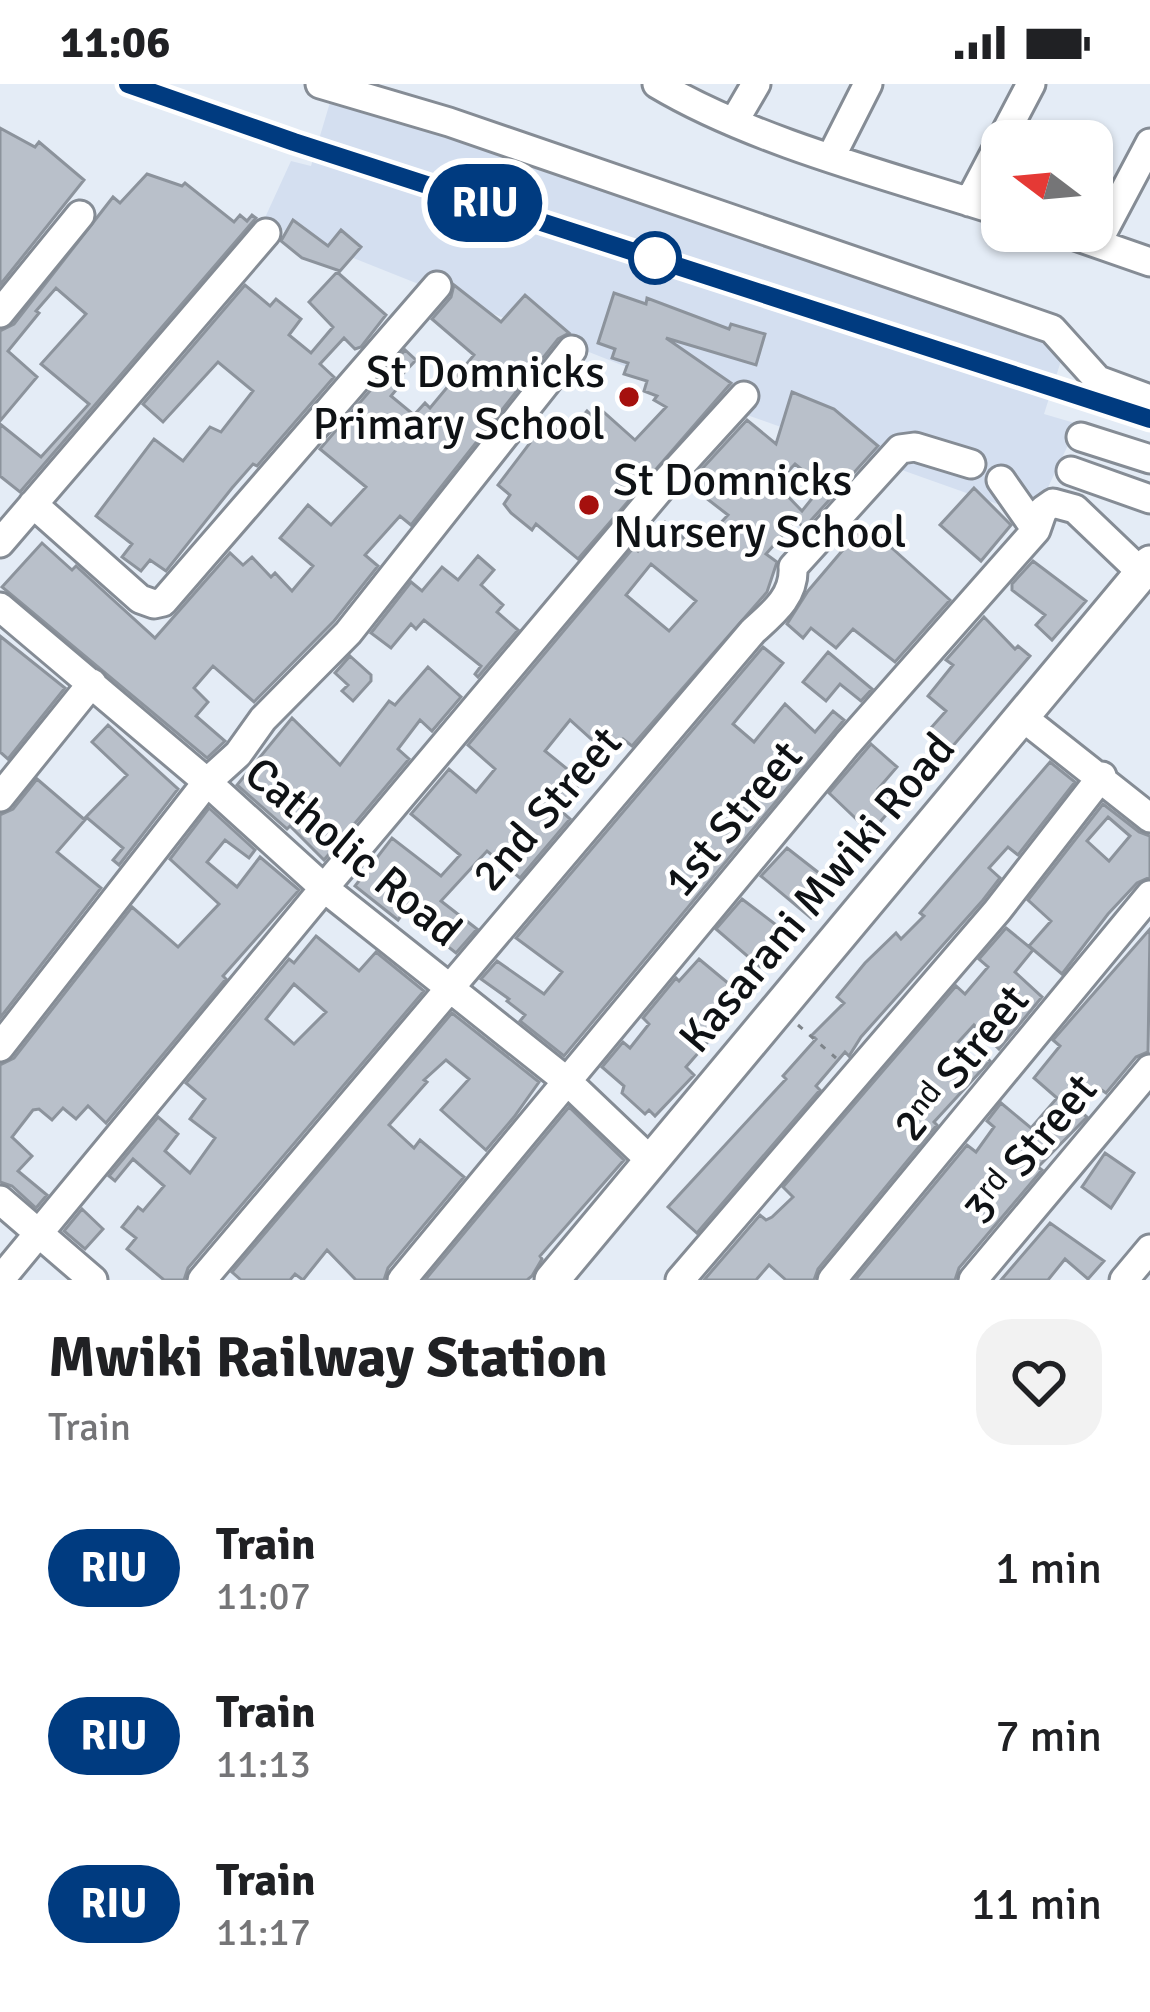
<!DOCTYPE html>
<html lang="en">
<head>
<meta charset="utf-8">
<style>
	:root { --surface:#fff; --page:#f2f2f2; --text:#202124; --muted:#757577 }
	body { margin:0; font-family:Signika,sans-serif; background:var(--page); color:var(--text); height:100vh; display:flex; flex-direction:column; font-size:45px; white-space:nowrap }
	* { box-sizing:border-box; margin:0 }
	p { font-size:39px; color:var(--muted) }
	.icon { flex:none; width:66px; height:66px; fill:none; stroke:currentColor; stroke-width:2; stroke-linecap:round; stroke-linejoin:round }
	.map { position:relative; height:1196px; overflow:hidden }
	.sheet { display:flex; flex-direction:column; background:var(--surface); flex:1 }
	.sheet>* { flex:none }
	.badge { padding:0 24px; border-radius:39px; font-size:42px; line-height:78px }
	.needle { width:78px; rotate:286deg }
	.tools { position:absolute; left:981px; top:36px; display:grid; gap:24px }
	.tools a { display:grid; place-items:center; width:132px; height:132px; border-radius:24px; background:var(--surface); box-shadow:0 3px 9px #0004; font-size:60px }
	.map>.badge { position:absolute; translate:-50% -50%; box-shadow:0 0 0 6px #fff }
	.round { display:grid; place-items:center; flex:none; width:126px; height:126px; border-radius:36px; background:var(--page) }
	.headline { display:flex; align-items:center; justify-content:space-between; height:204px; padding:0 48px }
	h1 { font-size:57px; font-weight:800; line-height:90px }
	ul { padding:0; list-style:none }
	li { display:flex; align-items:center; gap:36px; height:168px; padding:0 48px }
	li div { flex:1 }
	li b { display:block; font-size:45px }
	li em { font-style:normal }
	li .badge { min-width:132px; font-weight:700; text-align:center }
	.status { display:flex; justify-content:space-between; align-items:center; height:84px; padding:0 60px; background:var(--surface); direction:ltr }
	.status svg { height:33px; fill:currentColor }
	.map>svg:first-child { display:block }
	.built { fill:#d4dff0 }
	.building { fill:#b9c0ca; stroke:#8c939c; stroke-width:3; fill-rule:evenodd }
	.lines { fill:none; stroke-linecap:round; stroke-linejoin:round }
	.minor-casing { stroke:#858c95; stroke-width:33 }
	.major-casing { stroke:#858c95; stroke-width:39 }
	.path { stroke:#7e848a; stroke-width:3; stroke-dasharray:6 9; stroke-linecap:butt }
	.minor { stroke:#fff; stroke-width:27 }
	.major { stroke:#fff; stroke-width:33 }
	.rail { stroke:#757a81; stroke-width:6; stroke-dasharray:15 15; stroke-linecap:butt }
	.line-casing { stroke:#fff; stroke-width:27 }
	.line { stroke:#003b80; stroke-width:18 }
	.stop-dot { fill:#fff; stroke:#003b80; stroke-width:6 }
	.poi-dot { fill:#a5100e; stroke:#fff; stroke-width:4.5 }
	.labels { text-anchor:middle; stroke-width:9; stroke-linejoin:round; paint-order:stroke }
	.poi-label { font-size:45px; fill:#0f1215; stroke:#fff; text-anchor:end }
	.street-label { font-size:45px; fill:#0f1215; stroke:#fff }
</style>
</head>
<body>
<div class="status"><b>11:06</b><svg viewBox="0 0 49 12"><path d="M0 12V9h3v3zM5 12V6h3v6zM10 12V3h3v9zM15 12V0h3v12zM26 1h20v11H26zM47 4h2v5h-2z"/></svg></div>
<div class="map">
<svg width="1150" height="1196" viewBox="0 0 1150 1196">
	<rect width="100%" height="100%" fill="#e4ecf6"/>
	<path class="built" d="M 331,15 L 1067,258 L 1044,330 L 1078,340 L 1034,433 L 747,331 L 263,138 L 291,77 L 311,82 Z"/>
	<path class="building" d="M 0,44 L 35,63 L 39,58 L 84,96 L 0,201 Z
		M 147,90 L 182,102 L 185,99 L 234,138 L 240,131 L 247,137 L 252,131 L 256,134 L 20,408 L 0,392 L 0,340 L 41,373 L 89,320 L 41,280 L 86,230 L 56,204 L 36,227 L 39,229 L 8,267 L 37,293 L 0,337 L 0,247 L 14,240 L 113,113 L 120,119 Z
		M 293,136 L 328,162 L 341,146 L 361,163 L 340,187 L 302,174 L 281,157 Z
		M 337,188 L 386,231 L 361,263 L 355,265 L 344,254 L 320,280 L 334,293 L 257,382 L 253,380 L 232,404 L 166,487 L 150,476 L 141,487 L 122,473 L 132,460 L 96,432 L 154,355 L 183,377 L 210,343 L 221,348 L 253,307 L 218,278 L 163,338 L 143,320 L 245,201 L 270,222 L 276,215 L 301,235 L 289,251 L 311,269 L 333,243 L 309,218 Z
		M 454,201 L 501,238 L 525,211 L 569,249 L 558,255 L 411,441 L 400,432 L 365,471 L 378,482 L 334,537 L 254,618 L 213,582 L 194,604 L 208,618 L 196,632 L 225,657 L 207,674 L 2,503 L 42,459 L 72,486 L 76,482 L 155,554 L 230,469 L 243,481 L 252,473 L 271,493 L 275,489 L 292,507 L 313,482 L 280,454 L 308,421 L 331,441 L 366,403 L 320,365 L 405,266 L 416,276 L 396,297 L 401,300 L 391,312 L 414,331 L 425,319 L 430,324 L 474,271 L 432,235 L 451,213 Z
		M 614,209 L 646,220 L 647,214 L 729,245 L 731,240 L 765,250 L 756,281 L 666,254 L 731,299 L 578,475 L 536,440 L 532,446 L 511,429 L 504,420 L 510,411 L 498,401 L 530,359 L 526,355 L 543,335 L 565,353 L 587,327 L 592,332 L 599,324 L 635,356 L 666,323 L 654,316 L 657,312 L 644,307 L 647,297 L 624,290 L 628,279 L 612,274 L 615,265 L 598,259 Z
		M 792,308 L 834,325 L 878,362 L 804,444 L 796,436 L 766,470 L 777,478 L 767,508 L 632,662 L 623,655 L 609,671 L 570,636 L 545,667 L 582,697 L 559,725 L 570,735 L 520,794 L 487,767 L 441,817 L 477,845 L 456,869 L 404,828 L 398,836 L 355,802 L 392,754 L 441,792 L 460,771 L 411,730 L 449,685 L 476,708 L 495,685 L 468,661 L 634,463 L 638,467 L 665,438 L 696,465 L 728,431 L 688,400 L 747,336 L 776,360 ZM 795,380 L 822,402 L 802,427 L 776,400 ZM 651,480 L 696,517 L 669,547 L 626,511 Z
		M 974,404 L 1011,441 L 981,477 L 940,441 Z
		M 865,440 L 950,516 L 895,578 L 853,545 L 836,564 L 811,544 L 803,554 L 787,540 L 808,507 Z
		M 478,472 L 494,486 L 481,501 L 503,521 L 497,528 L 518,546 L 478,593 L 475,590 L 481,582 L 424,536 L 416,545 L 411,540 L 391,564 L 371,549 L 411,498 L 422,507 L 442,483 L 458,496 Z
		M 1033,477 L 1086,517 L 1052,556 L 1036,541 L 1045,531 L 1012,506 L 1012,500 Z
		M 984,533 L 1015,565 L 1018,562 L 1030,572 L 952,663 L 930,645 L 946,627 L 928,612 L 953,581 L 946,576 Z
		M 0,552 L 65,604 L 8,675 L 0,668 Z
		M 763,563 L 783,579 L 733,640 L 754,658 L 785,620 L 815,648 L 833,627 L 844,636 L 564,972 L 520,937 L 525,931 L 507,917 L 509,915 L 481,895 L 497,877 L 544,910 L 562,888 L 516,854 Z
		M 828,568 L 872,605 L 861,617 L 840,600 L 826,617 L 803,598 Z
		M 350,572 L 371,591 L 371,597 L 353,617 L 342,607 L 348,601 L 335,589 Z
		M 428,583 L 461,613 L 432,647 L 420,636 L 398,665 L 409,675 L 324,776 L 290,742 L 287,745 L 237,701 L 292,634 L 340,681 L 389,617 L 395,621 Z
		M 108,641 L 178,705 L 119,781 L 113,776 L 123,764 L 86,733 L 127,691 L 92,658 Z
		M 871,660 L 897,683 L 878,705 L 896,719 L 871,749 L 829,709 Z
		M 1050,678 L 1075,698 L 1018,771 L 1008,763 L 989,784 L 1000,794 L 983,816 L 861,953 L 849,972 L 845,968 L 816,1002 L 820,1006 L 697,1149 L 668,1123 L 786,995 L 783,992 L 816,955 L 812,951 L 844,919 L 837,913 L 865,879 L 896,849 L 901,855 L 924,832 L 920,829 Z
		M 37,695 L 85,736 L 57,768 L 101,804 L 0,934 L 0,731 L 13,725 Z
		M 1103,720 L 1139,748 L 1150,752 L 1150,793 L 1137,799 L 1108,830 L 1062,890 L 1029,862 L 1051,837 L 1028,816 ZM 1108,733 L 1130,752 L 1109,777 L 1087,757 Z
		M 209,724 L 255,766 L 249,774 L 225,756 L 207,778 L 237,803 L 260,773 L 299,806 L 223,892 L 226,895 L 106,1039 L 88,1022 L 76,1035 L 63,1024 L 52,1036 L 39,1025 L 33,1026 L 12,1053 L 32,1072 L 18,1087 L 47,1111 L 36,1124 L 12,1102 L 0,1098 L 0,981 L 14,974 L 132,823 L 178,863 L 219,820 L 170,775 Z
		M 787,764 L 837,803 L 811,834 L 761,792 Z
		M 742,815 L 788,850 L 760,883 L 716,845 Z
		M 1006,844 L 1033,866 L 1015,888 L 1042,913 L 999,965 L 974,941 L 942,976 L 963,995 L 985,972 L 990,977 L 934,1038 L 937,1041 L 818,1185 L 814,1196 L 786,1196 L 769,1181 L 756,1196 L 704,1196 L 760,1131 L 766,1136 L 772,1133 L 793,1113 L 783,1103 L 956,902 L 965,910 L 988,883 L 979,875 Z
		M 1150,845 L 1148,968 L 1136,973 L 1106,1009 L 1096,1002 L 1079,1026 L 1087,1033 L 1038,1083 L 1042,1086 L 959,1184 L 955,1196 L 855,1196 L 967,1061 L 976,1068 L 994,1043 L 987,1037 L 1001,1019 L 1031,1044 L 1057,1014 L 1034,994 L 1060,962 L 1053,956 Z
		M 316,852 L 359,887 L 376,868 L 424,907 L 188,1184 L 184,1196 L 164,1196 L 127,1165 L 136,1154 L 122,1143 L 138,1123 L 143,1127 L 164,1102 L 133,1075 L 115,1097 L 109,1092 L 158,1033 L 178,1050 L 165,1067 L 190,1089 L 215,1054 L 190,1035 L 205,1015 L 186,999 L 289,875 L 294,879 ZM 294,900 L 326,928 L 294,960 L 266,935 Z
		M 699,875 L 746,914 L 686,983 L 694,991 L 655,1032 L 649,1026 L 645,1030 L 622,1009 L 624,1002 L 602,983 L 623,958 L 630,964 L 649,940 L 643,934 L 676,894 L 679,897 Z
		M 452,929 L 539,998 L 514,1033 L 486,1066 L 441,1026 L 469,995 L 446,976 L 424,996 L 427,998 L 389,1041 L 414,1064 L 420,1056 L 464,1093 L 388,1184 L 384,1196 L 356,1196 L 327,1166 L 303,1196 L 295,1190 L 290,1196 L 241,1196 L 232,1188 Z
		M 569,1023 L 624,1076 L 540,1172 L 542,1175 L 532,1192 L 527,1196 L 425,1196 Z
		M 1105,1069 L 1134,1089 L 1111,1124 L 1082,1103 Z
		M 82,1125 L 103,1145 L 85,1165 L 64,1147 Z
		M 1050,1139 L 1104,1177 L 1088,1195 L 1065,1175 L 1048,1196 L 1001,1196 Z"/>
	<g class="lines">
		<g class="minor-casing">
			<path id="minor" d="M 320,0 L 449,38 L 1052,245 L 1098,296 L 1150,315
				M 657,0 C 754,58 893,93 1002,128
				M 735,36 L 756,0
				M 831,73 L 868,0
				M 969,118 L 1031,0
				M 1061,147 L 1150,178
				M 1097,159 L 1150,59
				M 0,229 L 80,131
				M 1081,353 L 1150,375
				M 1071,387 L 1150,415
				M 1001,396 L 1036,446
				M 33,420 L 140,515 L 154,520 L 163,518 L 437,202
				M 0,459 L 266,149
				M 0,523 L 207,698 L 324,804 L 568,998 L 651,1077
				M 1021,632 L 1150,734
				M 0,713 L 92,599
				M 0,963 L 207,698 L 238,670 L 263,635 L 348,549 L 572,266
				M 0,1116 L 93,1196
				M 0,1196 L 324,804 L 670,393 L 744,312
				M 202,1196 L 753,547 C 773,529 795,512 793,483 L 900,365 L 915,363 L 971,380
				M 402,1196 L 847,660 L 1036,446 L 1043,426 L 1053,419 L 1075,425 L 1142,489
				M 680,1196 L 997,827 L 1102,692
				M 832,1196 L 1150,811
				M 973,1196 L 1150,985
				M 1124,1196 L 1150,1165"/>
		</g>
		<g class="major-casing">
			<path id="major" d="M 552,1196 L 1150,479"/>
		</g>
		<path class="path" d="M 798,941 L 836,974"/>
		<use href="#minor" class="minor"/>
		<use href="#major" class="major"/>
		<path class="rail" d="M 128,0 L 1150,335"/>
	</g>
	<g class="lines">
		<g class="line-casing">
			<path id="line" d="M 128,0 L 294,58 L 1150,335"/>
		</g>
		<use href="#line" class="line"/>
	</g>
	<circle class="stop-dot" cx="655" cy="174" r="24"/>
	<g class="poi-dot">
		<circle cx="629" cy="313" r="12"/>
		<circle cx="589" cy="421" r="12"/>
	</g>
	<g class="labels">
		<g class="poi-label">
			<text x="605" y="303">St Domnicks<tspan x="605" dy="52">Primary School</tspan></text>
			<text x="613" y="411" text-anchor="start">St Domnicks<tspan x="613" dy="52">Nursery School</tspan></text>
		</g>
		<g class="street-label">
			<text transform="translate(546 724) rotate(-49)" y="16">2nd Street</text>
			<text transform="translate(732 734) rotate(-50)" y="16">1st Street</text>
			<text transform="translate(354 767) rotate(40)" y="16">Catholic Road</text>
			<text transform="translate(816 808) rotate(-50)" y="16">Kasarani Mwiki Road</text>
			<text transform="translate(960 978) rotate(-51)" y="16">2ⁿᵈ Street</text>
			<text transform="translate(1029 1064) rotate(-50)" y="16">3ʳᵈ Street</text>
		</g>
	</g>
</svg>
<div class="tools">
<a><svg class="needle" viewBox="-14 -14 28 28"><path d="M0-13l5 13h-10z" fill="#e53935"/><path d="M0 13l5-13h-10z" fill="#757577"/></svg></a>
</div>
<b class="badge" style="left:485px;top:119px;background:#003b80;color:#fff">RIU</b>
</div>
<section class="sheet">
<div class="headline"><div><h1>Mwiki Railway Station</h1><p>Train</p></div><a class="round"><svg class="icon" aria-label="heart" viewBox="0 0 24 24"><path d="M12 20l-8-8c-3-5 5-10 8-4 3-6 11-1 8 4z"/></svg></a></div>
<ul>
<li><span class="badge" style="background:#003b80;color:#fff">RIU</span><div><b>Train</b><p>11:07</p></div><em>1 min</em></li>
<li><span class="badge" style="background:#003b80;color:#fff">RIU</span><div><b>Train</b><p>11:13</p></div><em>7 min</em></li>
<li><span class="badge" style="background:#003b80;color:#fff">RIU</span><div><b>Train</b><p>11:17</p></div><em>11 min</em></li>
</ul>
</section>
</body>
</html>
